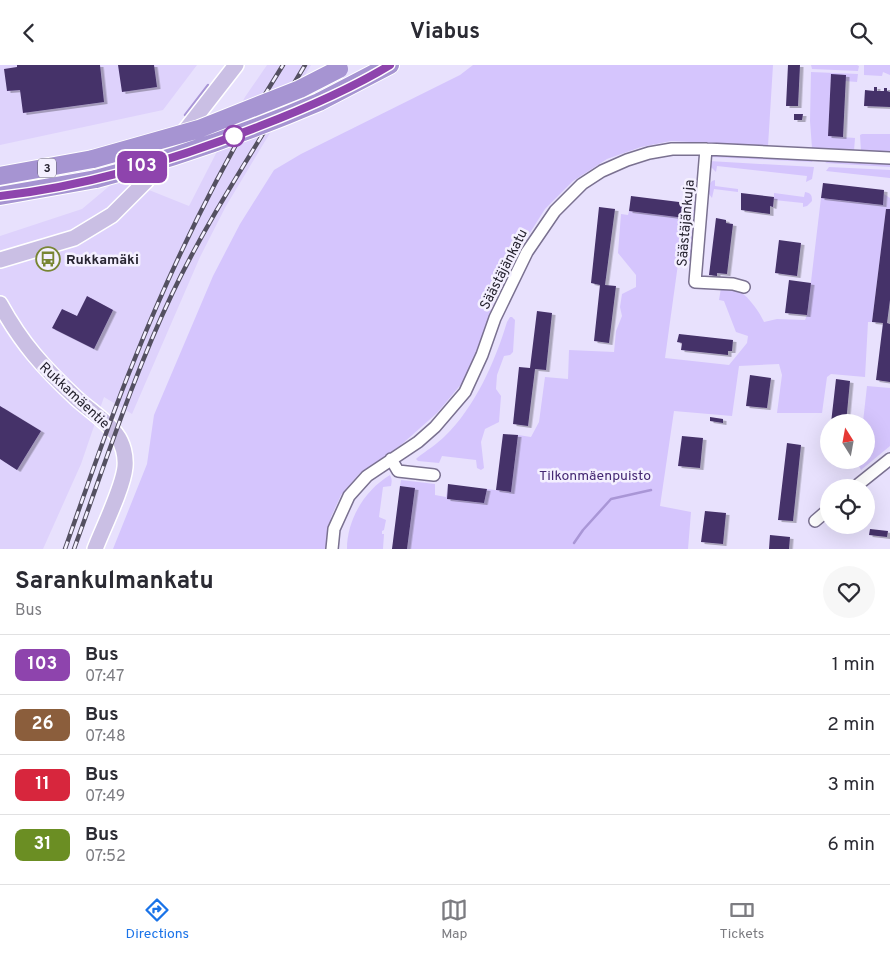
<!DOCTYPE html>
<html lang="en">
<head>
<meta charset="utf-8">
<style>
	:root { --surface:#fff; --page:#f7f7f7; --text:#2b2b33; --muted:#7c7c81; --line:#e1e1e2; --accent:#1a73e8 }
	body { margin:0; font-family:Overpass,sans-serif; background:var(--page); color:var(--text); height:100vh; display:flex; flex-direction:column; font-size:19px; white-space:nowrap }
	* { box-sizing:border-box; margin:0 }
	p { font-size:16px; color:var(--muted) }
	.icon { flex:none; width:28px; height:28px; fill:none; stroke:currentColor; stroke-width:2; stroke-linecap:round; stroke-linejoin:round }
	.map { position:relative; height:484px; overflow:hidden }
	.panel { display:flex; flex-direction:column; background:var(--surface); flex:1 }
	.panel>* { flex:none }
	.badge { padding:0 10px; border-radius:8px; font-size:18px; line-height:32px }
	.needle { width:32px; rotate:349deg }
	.fabs { position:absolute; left:820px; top:349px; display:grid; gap:10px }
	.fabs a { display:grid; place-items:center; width:55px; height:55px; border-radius:50%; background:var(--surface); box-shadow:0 5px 20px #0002; font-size:25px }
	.map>.badge { position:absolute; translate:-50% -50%; box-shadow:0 0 0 2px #fff }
	.round { display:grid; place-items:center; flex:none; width:52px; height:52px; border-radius:26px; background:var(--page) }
	.headline { display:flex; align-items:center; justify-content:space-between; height:85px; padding:0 15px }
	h1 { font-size:24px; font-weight:700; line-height:38px }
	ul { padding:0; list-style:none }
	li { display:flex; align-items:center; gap:15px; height:60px; padding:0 15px; border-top:1px solid var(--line) }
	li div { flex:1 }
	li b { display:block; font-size:19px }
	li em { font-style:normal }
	li .badge { min-width:55px; font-weight:700; text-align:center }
	header { display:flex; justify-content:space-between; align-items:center; height:65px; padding:0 15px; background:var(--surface); font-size:22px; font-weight:700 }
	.tabs { display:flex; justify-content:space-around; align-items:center; height:70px; border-top:1px solid var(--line); background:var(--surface); font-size:14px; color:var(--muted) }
	.tabs a { display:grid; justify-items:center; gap:2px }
	.tabs .selected { color:var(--accent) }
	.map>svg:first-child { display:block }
	.built { fill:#ded2fc }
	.green { fill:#d5c5fd }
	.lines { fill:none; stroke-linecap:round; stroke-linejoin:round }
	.stream { stroke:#a996d6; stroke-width:2.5 }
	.building { fill:#453169; filter:url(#shadow) }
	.minor-casing { stroke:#7a7190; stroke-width:14 }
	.major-casing { stroke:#fff; stroke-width:18 }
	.highway-casing { stroke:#fff; stroke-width:20 }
	.minor { stroke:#fff; stroke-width:11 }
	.major { stroke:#cabfe4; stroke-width:15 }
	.highway { stroke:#a694d2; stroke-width:18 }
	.rail-casing { stroke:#545061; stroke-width:4.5 }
	.rail { stroke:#f4f0ff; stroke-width:2.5; stroke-dasharray:8; stroke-linecap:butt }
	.highway-bridge-casing { stroke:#fff; stroke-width:20; stroke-linecap:butt }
	.highway-bridge { stroke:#a694d2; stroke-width:18 }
	.line-casing { stroke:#fff; stroke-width:11 }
	.line { stroke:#8e44ad; stroke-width:8 }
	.stop-dot { fill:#fff; stroke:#8e44ad; stroke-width:2.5 }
	.labels { text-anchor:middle; stroke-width:5; stroke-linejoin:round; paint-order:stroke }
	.shield { fill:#f4f0ff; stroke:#656270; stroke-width:1 }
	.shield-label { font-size:12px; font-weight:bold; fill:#282532 }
	.street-label { font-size:14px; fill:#282532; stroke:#f4f0ff }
	.poi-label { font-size:14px; font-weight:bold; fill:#282532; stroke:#f4f0ff; text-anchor:start }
	.park-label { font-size:14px; fill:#452873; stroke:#f4f0ff }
</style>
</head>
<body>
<header><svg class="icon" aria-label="back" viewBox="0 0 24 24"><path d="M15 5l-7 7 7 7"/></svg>Viabus<svg class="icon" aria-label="search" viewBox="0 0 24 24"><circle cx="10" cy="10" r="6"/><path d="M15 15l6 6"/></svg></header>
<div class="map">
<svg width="890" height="484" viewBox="0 0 890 484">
	<defs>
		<filter id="shadow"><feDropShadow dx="3.5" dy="2" stdDeviation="0" flood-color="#0004"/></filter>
	</defs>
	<rect width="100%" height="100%" fill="#e8e1fd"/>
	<path class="built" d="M 0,0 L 197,0 L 163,45 L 0,80 Z
		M 267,0 L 311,0 L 226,141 L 200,192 L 132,349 L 104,332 L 81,399 L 43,484 L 0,484 L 0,171 L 82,144 L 119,113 L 189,141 L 245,32 Z"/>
	<path class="green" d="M 473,0 L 773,0 L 768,81 L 671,76 L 641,82 L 607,94 L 573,116 L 545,144 L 514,193 L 494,236 L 477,288 L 463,317 L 437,348 L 401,380 L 359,409 L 341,430 L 331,452 L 327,484 L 113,484 L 147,399 L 154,350 L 213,211 L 240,159 L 274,105 L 301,89 L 460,10 Z
		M 811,0 L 857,0 L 859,1 L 858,6 L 812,4 Z
		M 864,0 L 890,0 L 890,10 L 883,7 L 882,11 L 864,10 Z
		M 811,7 L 858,9 L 857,17 L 845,16 L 831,10 L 828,71 L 855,73 L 854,86 L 812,83 L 810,56 Z
		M 862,69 L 890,69 L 890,87 L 861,86 L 860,70 Z
		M 718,89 L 808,93 L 813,97 L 710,92 Z
		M 830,95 L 890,98 L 890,102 L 825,98 Z
		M 709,96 L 814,102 L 812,114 L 806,117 L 807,111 L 717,101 L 716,107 L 711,102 Z
		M 829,102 L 890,105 L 890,113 L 826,106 Z
		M 715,115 L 715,121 L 738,124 L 738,127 L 714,124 L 712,133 L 709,129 L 709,120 L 712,116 Z
		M 805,127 C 811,128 812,130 812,136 L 807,141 L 803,142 L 803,138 L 774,135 L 774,128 L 804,132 Z
		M 884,129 L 890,133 L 890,144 L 886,144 L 872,257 L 868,257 L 865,312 L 831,309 L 827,312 L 822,348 L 777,348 L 782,310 L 779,299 L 739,301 L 732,351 L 674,346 L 660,441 L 691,447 L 688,484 L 407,484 L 415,423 L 400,421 L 401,415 L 435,419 L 435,430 L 446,432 L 448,419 L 447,434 L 484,438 L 487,424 L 511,427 L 518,370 L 531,372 L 539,357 L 545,312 L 568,314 L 569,285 L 614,287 L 616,266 L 622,251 L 620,242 L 622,229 L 636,222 L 636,210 L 618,188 L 621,149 L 628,150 L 629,146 L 685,152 L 687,138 L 697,138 L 690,196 L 684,199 L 678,199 L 665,293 L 729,300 L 747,278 L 748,271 L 736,267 L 724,236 L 719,235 L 721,223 C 725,222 730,222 733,223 C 746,227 759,246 764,257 L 777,254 L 805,255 L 807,250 L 821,133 L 882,140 Z
		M 510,252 L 512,252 L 515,255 L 513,287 L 510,290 L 504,291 L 497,310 L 496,324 L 501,331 L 499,357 L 485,364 L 481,377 L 484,403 L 481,405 L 477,403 L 476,395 L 442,391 L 439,398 L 418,396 L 416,394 L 417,393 C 426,386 437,379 445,371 C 475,342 495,297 507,257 Z
		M 867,321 L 890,323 L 890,381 L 861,405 L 858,399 L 859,395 L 866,395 L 866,358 L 863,357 Z
		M 390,410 C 392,414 392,416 391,421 L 383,422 L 379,452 L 386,455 L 384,465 L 382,466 L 382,469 L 384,469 L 383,484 L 347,484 C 347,454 365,425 390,410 Z"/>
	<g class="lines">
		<path class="stream" d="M 185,50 L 208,20
			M 574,478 L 583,465 L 611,434 L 651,425"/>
	</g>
	<path class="building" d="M 17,0 L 100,0 L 104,37 L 23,48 L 20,25 L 7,26 L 4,4 L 17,2 Z
		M 118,0 L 154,0 L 157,22 L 122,27 Z
		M 788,0 L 800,0 L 798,41 L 786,41 Z
		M 831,9 L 846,10 L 843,72 L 828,71 Z
		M 874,22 L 877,22 L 877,26 L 884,26 L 884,23 L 887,23 L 887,26 L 890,27 L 890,42 L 864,41 L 865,25 L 874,26 Z
		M 794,49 L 803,49 L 802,55 L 794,55 Z
		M 823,118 L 884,125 L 883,140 L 821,133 Z
		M 741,128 L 774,132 L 773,142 L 770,141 L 770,149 L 741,145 Z
		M 631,131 L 687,138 L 685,153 L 629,146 Z
		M 599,142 L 615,144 L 605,220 L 616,221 L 609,278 L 594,276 L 600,220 L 591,218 Z
		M 886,144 L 890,144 L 890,235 L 887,258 L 890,259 L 890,317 L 876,315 L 883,258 L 872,257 Z
		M 716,153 L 726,155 L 726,158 L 733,159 L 727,209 L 717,208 L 717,211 L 709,210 Z
		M 779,175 L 801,178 L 797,211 L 775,208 Z
		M 789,215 L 811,218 L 807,250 L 785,248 Z
		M 87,231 L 113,245 L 94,284 L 52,263 L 62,244 L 77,251 Z
		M 537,246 L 552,248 L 546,305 L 535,304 L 528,361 L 513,359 L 519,302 L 530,303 Z
		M 679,269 L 733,275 L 732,286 L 728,286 L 728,290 L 681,285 L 682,278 L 677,277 Z
		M 750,310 L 771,313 L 767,343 L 746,341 Z
		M 836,314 L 850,316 L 846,358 L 831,358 Z
		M 0,341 L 41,366 L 17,405 L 0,394 Z
		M 710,352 L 723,354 L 723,358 L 710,356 Z
		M 503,369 L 518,370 L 511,427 L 496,425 Z
		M 682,371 L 703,373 L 700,403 L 678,401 Z
		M 787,378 L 801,380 L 793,456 L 778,455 Z
		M 448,419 L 487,424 L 484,438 L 447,434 Z
		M 400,421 L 415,423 L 407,484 L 392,484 Z
		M 705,446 L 726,448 L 723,479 L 701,477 Z
		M 870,464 L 888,466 L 887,472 L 869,470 Z
		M 770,470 L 790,472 L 789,484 L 769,484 Z"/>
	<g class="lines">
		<g class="minor-casing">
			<path id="minor" d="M 706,84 L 695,217 L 733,219 L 744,222
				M 391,394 L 398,406 L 434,410
				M 855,422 L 890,394
				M 815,456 L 829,444
				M 332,484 L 334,464 L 349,431 L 367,411 L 418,377 L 435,362 L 465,327 L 482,290 L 495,253 L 527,187 L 555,146 L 582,119 L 602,106 L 627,95 L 649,88 L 672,84 L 706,84 L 890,93"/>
		</g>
		<g class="major-casing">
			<path id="major" d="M 0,195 L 74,173 L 112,150 L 146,116 L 236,0
				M 0,239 C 22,279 43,302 76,333 C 89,345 106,355 116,369 C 123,378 126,391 125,402 C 123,423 103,463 95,484"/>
		</g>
		<g class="highway-casing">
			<path id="highway" d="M 319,37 L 390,0
				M 0,111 L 93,94
				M 0,131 L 96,114"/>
		</g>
		<use href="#minor" class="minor"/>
		<use href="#major" class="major"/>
		<use href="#highway" class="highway"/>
		<g class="rail-casing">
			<path id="rail" d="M 65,484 C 87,422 108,359 133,298 C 174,195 224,94 283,0
				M 74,484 C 105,399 133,311 172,229 C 210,149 260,76 305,0"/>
		</g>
		<use href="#rail" class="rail"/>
		<g class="highway-bridge-casing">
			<path id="highway-bridge" d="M 93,94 L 199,64 L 300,24 L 339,4
				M 96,114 C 173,94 246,68 319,37"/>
		</g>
		<use href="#highway-bridge" class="highway-bridge"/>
	</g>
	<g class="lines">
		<g class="line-casing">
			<path id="line" d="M 0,131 C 89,121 177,94 260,61 C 304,44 349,25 390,0"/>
		</g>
		<use href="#line" class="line"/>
	</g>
	<defs>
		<g id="bus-ring" transform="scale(1.25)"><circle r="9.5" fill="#f4f0ff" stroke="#788533" stroke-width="1.5"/><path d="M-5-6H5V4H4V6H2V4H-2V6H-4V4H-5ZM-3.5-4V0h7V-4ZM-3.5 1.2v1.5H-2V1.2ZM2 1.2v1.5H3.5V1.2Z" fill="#788533"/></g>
	</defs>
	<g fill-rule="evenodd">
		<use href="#bus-ring" x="48" y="194"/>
	</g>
	<circle class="stop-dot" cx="234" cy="71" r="10"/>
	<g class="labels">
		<rect class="shield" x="38" y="93.5" width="18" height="19" rx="4"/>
		<g class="shield-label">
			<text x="47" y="107">3</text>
		</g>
		<g class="street-label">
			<text transform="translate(685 158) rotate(-85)" y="5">Säästäjänkuja</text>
			<text transform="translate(503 204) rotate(-63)" y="5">Säästäjänkatu</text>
			<text transform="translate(75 330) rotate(43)" y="5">Rukkamäentie</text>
		</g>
		<g class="poi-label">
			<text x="66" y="199">Rukkamäki</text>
		</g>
		<g class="park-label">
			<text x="595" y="415">Tilkonmäenpuisto</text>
		</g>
	</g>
</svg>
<div class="fabs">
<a><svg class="needle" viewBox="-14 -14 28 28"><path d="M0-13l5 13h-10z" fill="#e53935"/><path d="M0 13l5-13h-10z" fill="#7c7c81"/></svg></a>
<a><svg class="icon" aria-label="locate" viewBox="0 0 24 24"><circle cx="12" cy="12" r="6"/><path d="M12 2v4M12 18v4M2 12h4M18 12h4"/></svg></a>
</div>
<b class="badge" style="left:142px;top:102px;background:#8e44ad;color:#fff">103</b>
</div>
<section class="panel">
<div class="headline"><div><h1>Sarankulmankatu</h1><p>Bus</p></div><a class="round"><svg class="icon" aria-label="heart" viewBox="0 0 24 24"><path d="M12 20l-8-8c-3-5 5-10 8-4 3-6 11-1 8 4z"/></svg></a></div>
<ul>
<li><span class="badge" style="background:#8e44ad;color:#fff">103</span><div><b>Bus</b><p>07:47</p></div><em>1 min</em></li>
<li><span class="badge" style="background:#8b5e3c;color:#fff">26</span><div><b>Bus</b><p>07:48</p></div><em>2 min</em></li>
<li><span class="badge" style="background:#d7263d;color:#fff">11</span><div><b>Bus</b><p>07:49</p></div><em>3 min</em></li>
<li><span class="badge" style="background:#6b8e23;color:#fff">31</span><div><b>Bus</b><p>07:52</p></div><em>6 min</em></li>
</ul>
</section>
<nav class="tabs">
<a class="selected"><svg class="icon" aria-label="directions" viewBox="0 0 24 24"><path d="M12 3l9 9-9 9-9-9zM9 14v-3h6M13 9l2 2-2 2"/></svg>Directions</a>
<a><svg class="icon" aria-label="map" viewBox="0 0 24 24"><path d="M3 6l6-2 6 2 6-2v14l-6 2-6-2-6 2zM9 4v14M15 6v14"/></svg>Map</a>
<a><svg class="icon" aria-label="tickets" viewBox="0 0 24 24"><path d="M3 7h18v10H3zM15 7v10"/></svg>Tickets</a>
</nav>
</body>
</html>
